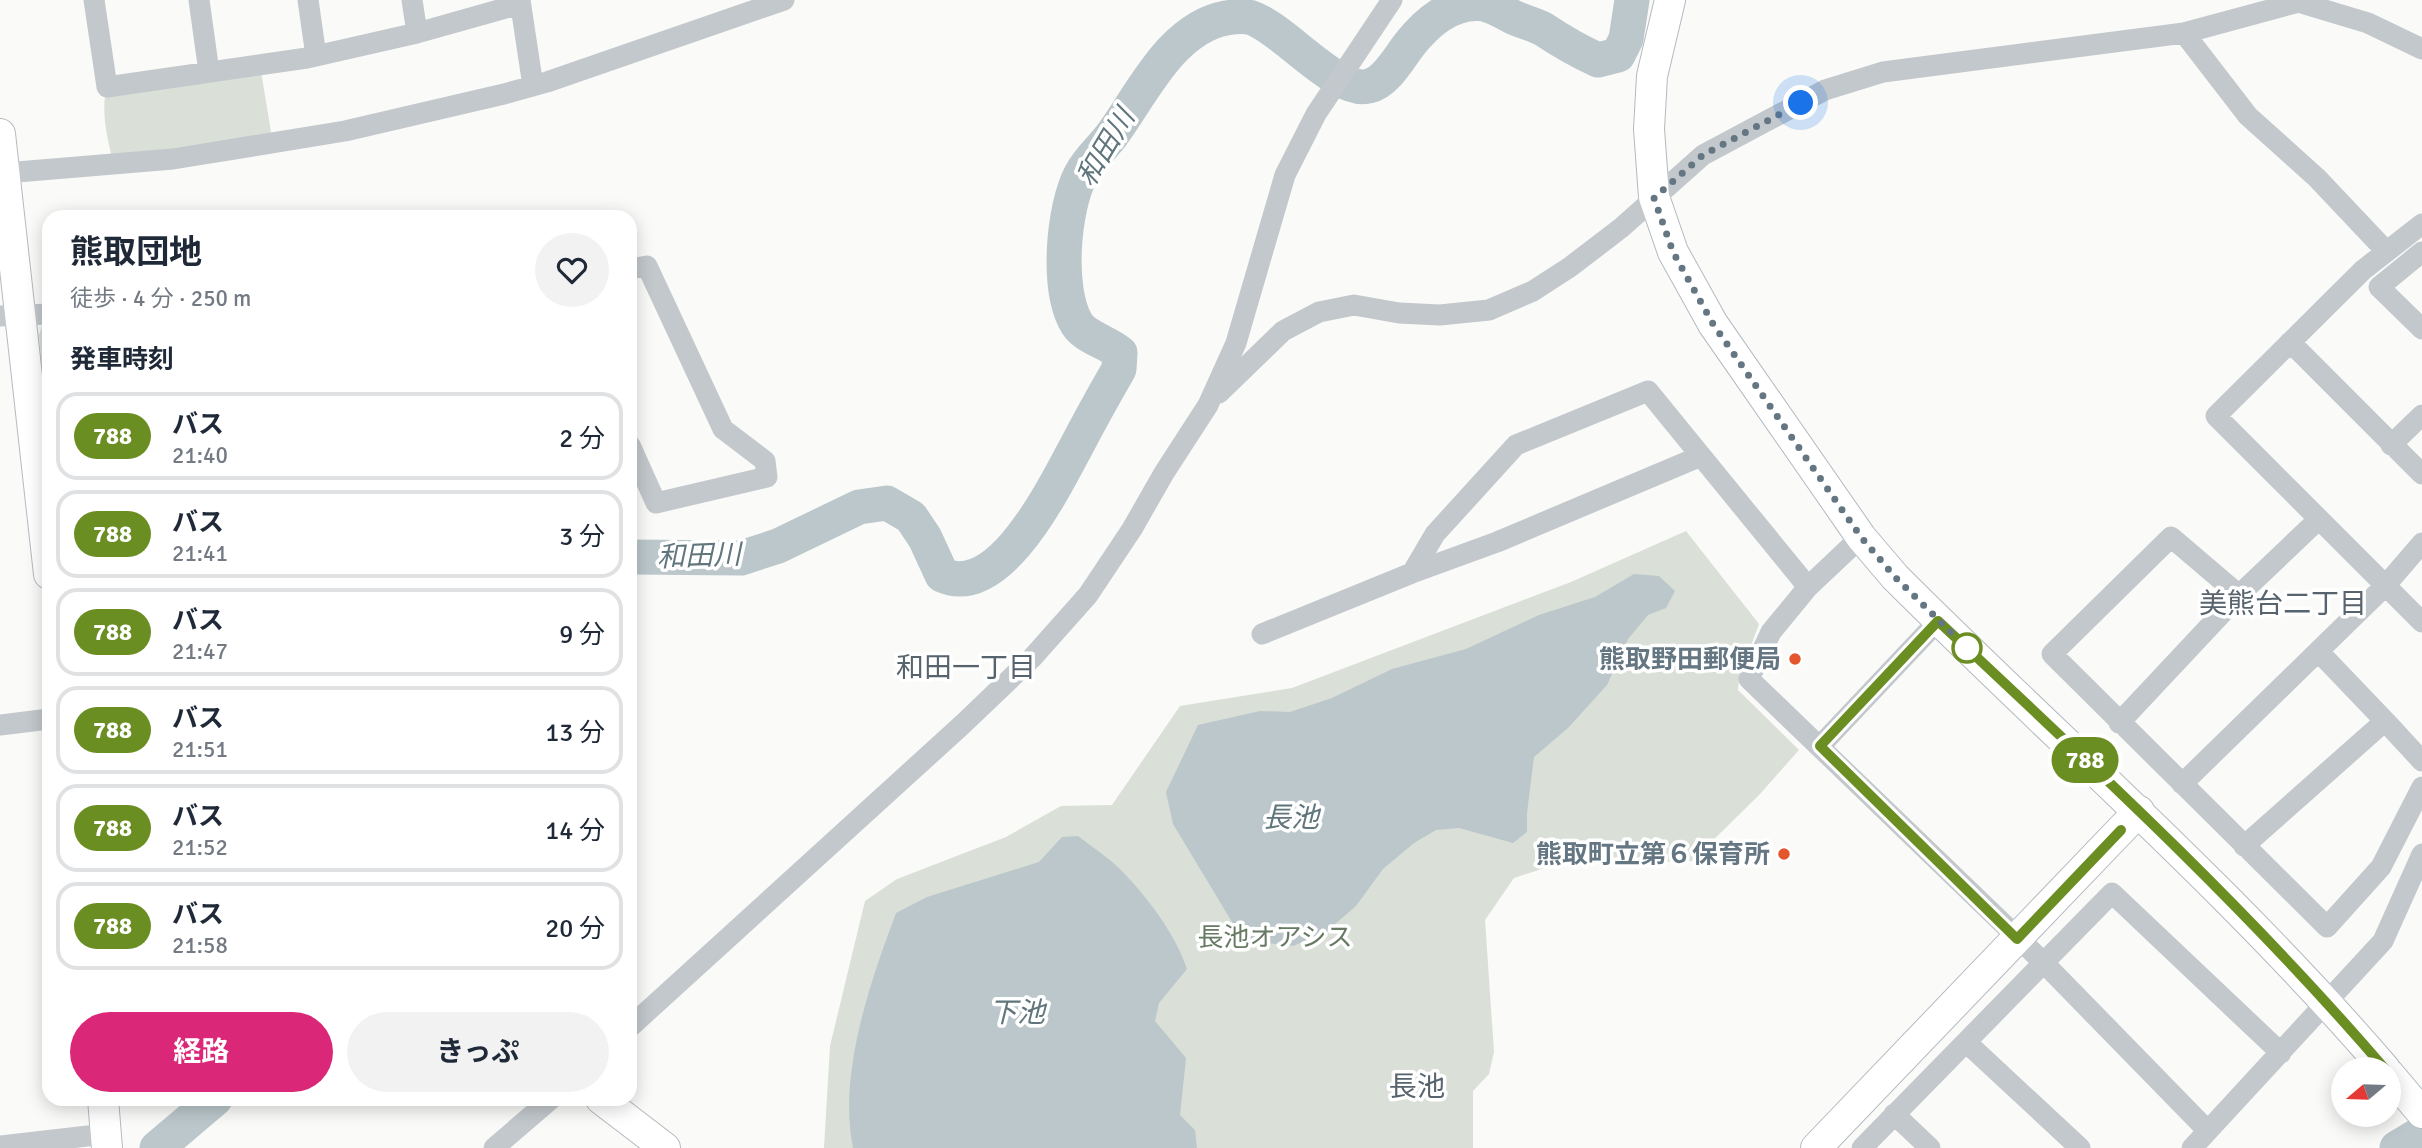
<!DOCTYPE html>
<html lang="ja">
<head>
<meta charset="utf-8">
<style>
	:root { --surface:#fff; --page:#f2f2f3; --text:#1f2937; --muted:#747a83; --line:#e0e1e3; --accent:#db2777 }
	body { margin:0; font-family:Signika,"Noto Sans JP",sans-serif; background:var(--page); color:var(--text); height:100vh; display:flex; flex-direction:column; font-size:26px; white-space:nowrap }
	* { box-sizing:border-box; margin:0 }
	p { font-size:23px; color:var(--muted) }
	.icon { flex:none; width:38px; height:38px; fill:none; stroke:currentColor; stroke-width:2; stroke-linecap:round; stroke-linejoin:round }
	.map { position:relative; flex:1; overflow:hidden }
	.details { position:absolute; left:42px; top:210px; width:595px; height:896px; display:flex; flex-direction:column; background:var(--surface); border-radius:21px; box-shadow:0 4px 18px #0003 }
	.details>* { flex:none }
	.badge { padding:0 14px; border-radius:23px; font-size:24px; line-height:46px }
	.needle { width:46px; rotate:251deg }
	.tools { position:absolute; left:2331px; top:1057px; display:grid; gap:14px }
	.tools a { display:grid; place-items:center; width:70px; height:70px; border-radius:50%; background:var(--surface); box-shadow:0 4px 18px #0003; font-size:35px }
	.you { position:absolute; width:35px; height:35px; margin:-18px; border:5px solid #fff; border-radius:50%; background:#1a73e8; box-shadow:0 0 0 10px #1a73e833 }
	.map>.badge { position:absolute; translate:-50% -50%; box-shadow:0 0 0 4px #fff }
	h2 { padding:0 28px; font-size:26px; line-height:63px }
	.round { display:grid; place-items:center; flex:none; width:74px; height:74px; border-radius:37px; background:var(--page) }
	.headline { display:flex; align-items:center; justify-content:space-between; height:119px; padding:0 28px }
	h1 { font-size:33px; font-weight:700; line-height:52px }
	.primary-button { display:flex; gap:14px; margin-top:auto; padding:14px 28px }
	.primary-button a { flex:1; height:80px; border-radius:42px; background:var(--accent); color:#fff; font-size:28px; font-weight:700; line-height:80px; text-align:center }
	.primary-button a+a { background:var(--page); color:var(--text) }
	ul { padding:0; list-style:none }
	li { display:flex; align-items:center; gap:21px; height:88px; margin:0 14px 10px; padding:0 14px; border:4px solid var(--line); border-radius:21px }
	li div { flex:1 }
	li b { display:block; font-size:26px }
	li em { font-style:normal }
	li .badge { min-width:77px; font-weight:700; text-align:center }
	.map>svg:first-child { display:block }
	.green { fill:#dadfd7 }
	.water { fill:#bbc7cb }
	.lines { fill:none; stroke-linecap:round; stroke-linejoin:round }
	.river { stroke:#bbc7cb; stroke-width:35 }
	.secondary-casing { stroke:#b3babf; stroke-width:32 }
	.street { stroke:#c3c8cc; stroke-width:21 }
	.secondary { stroke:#fff; stroke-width:30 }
	.line-casing { stroke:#fff; stroke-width:16 }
	.line { stroke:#6b8e23; stroke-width:10 }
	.walk { stroke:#657683; stroke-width:7; stroke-dasharray:0 12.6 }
	.stop-dot { fill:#fff; stroke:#6b8e23; stroke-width:3.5 }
	.poi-dot { fill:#e4572e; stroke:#fff; stroke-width:2.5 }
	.labels { text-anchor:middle; stroke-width:7; stroke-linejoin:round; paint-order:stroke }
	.poi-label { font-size:26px; font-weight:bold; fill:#657683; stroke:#fff; text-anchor:end }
	.park-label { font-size:26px; fill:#687a64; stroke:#fff }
	.water-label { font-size:28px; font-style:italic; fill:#60757c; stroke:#fff }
	.neighbourhood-label { font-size:28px; fill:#57646e; stroke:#fff }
</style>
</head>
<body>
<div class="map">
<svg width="2422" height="1148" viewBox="0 0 2422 1148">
	<rect width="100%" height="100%" fill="#fafaf8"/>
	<path class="green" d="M 260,65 L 273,144 L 114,165 C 108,142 100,111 107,87 Z
		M 46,314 L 49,314 L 49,384 L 43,384 L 39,335 Z
		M 1686,531 L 1759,624 L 1739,678 L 1738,690 L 1799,750 L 1759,795 L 1692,861 L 1554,865 L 1514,878 L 1485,920 L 1494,1052 L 1489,1074 L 1473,1091 L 1473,1148 L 824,1148 L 830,1046 L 865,901 L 897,879 L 1006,837 L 1061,806 L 1112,805 L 1180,706 L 1292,688 L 1571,582 Z"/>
	<path class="water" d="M 1634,574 L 1659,576 L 1675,591 L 1666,608 L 1648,615 L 1628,639 L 1607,685 L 1568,728 L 1534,757 L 1527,813 L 1527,832 L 1513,843 L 1459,828 L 1436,830 L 1414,843 L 1383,869 L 1356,906 L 1327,931 L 1293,946 L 1250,941 L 1232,922 L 1173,824 L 1166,792 L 1198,725 L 1260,711 L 1290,712 L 1332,698 L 1392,669 L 1466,649 L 1539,615 L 1595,597 Z
		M 1078,836 C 1092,847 1108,857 1121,870 C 1147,897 1175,933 1187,969 L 1159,1003 L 1155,1021 L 1186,1058 L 1180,1115 L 1195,1130 L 1197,1148 L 853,1148 C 838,1073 870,983 896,913 L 927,897 L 1039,862 L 1062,837 Z"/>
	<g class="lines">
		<path class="river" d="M 630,557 L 741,558 L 778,546 L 859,507 L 887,503 L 911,517 L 925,538 L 942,575 C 1000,601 1054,487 1075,449 C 1089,422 1104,395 1119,369 L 1120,353 C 1108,342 1086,338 1077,324 C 1056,290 1063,208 1081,174 C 1089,158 1104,147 1114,132 C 1143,92 1172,28 1226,18 C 1233,17 1246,16 1252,18 C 1284,29 1338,95 1369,86 C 1386,82 1399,58 1409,45 C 1427,22 1453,0 1484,4 C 1494,6 1505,13 1513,17 C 1523,22 1534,24 1543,29 C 1561,41 1578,51 1598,60 L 1618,55 L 1626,39 L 1632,0
			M 157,1148 L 215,1099
			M 2397,1148 L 2422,1133"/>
		<g class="secondary-casing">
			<path id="secondary" d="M 1670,0 L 1652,76 L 1649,129 L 1654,197 L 1673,252 L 1713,324 L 1861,537 L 1895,577 C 2059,741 2234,893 2385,1069
				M 0,134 L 49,574
				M 2389,1074 L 2422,1113
				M 103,1099 L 107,1148
				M 601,1099 L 665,1148
				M 1816,1148 L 2139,811"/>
		</g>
		<path class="street" d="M 94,0 L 107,87 L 307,58 L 417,33 L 520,4
			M 199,0 L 209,72
			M 308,0 L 316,56
			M 412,0 L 417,33
			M 520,0 L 533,86
			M 2298,2 L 2368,23 L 2422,49
			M 2184,33 L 2248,116 L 2317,178 L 2386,251
			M 5,173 L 173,159 L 345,131 L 504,94 L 547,82 L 784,0
			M 2422,224 L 2363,270 L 2216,416 L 2422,622
			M 2422,252 L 2379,287 L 2422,329
			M 630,269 L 647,266 L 723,429 L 765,461 L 767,477 L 656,503 L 630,445
			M 0,316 L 49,314
			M 2290,342 L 2422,474
			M 1219,393 L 1283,331 L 1319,312 L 1354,305 L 1399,313 L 1440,315 L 1489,310 L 1533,291 L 1570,267 L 1621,228 L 1703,155 L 1825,90 L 1883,72 L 2184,33 L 2306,0
			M 2391,445 L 2422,415
			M 1861,537 L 1808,587 L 1771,632 L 1749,679 L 2044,963 L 2208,1131
			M 1412,573 L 1435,534 L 1516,445 L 1648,391 L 1808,587
			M 2239,595 L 2171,537 L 2052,654 L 2327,927 L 2381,867 L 2422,787
			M 1262,634 L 1412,573 L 1497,542 L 1701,456
			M 2385,721 L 2422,761
			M 2119,723 L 2239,595 L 2319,519
			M 0,725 L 49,719
			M 1820,746 L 1938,621
			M 2182,784 L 2385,586 L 2422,543
			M 2244,846 L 2385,721 L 2319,652
			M 630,1027 L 963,724 L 1032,658 L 1088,595 L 1132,529 L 1164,473 L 1208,405 L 1236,343 L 1285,175 L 1316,114 L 1392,0
			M 1966,1042 L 2080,1148
			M 1894,1114 L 1930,1148
			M 0,1146 L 105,1134
			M 494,1148 L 551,1099
			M 1862,1148 L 2112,893 L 2281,1053
			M 2192,1148 L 2383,941 L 2422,854"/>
		<use href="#secondary" class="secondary"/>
	</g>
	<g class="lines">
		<g class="line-casing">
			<path id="line" d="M 2121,830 L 2017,939 L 1820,746 L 1938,621 C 2092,765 2248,909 2385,1069"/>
		</g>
		<use href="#line" class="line"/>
		<path class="walk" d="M 1801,103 L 1703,155 L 1654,198 L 1673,252 L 1713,324 L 1861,537 L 1895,577 L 1967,648"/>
	</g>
	<circle class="stop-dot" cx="1967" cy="648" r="14"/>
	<g class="poi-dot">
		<circle cx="1795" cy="659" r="7"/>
		<circle cx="1784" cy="854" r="7"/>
	</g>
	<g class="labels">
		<g class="poi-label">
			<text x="1781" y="668">熊取野田郵便局</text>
			<text x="1770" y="863">熊取町立第６保育所</text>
		</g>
		<g class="park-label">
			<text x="1275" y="946">長池オアシス</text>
		</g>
		<g class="water-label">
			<text transform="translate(1105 147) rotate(-59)" y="10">和田川</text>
			<text transform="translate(699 555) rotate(-2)" y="10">和田川</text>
			<text x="1291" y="827">長池</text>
			<text x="1017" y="1022">下池</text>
		</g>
		<g class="neighbourhood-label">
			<text x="2283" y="613">美熊台二丁目</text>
			<text x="966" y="677">和田一丁目</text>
			<text x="1417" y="1096">長池</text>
		</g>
	</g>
</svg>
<div class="tools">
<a><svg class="needle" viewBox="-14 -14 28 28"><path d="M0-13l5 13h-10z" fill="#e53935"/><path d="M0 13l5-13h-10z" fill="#747a83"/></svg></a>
</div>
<div class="you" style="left:1801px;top:103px"></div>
<b class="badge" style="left:2085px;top:760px;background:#6b8e23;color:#fff">788</b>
<section class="details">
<div class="headline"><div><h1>熊取団地</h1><p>徒歩 · 4 分 · 250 m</p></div><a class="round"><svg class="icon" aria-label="heart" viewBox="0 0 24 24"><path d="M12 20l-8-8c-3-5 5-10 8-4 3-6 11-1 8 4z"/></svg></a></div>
<h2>発車時刻</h2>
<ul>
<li><span class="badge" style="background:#6b8e23;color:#fff">788</span><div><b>バス</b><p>21:40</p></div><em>2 分</em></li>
<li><span class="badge" style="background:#6b8e23;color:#fff">788</span><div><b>バス</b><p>21:41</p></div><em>3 分</em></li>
<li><span class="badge" style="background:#6b8e23;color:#fff">788</span><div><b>バス</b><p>21:47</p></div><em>9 分</em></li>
<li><span class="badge" style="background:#6b8e23;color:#fff">788</span><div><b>バス</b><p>21:51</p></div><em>13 分</em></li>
<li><span class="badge" style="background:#6b8e23;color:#fff">788</span><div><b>バス</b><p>21:52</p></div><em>14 分</em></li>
<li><span class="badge" style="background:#6b8e23;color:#fff">788</span><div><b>バス</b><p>21:58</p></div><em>20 分</em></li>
</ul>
<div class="primary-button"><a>経路</a><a>きっぷ</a></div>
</section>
</div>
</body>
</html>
